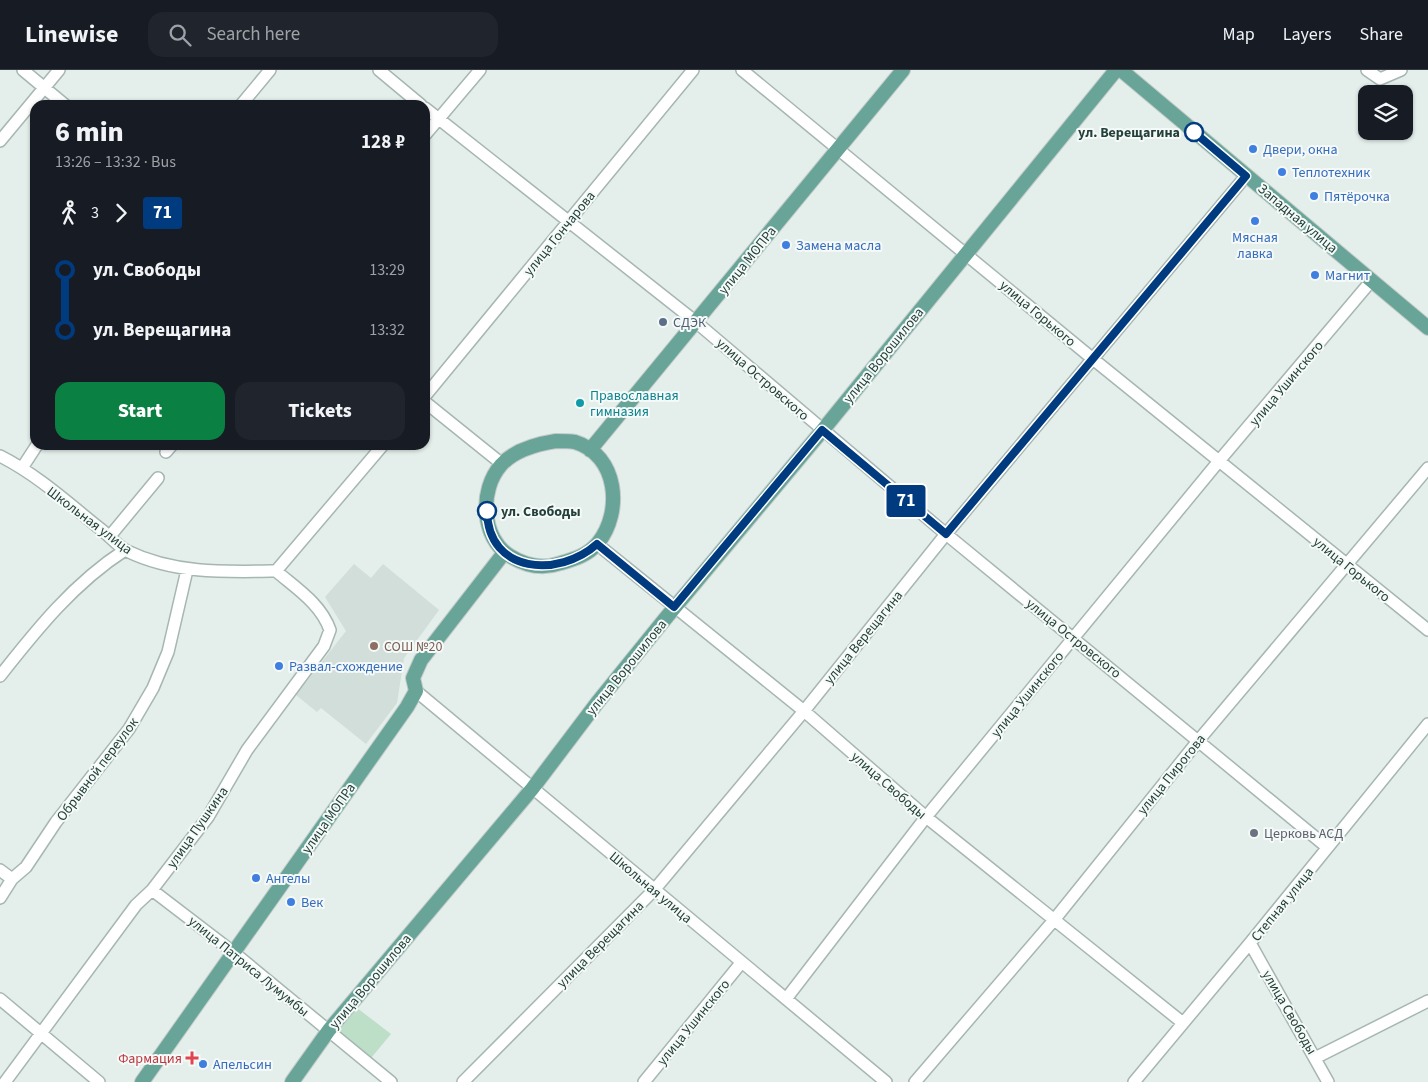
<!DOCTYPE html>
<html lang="en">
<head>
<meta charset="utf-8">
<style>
	:root { --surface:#171b24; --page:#20242c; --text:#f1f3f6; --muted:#9ea1a6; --line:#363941; --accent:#0b8043 }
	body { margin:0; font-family:"Source Sans 3",sans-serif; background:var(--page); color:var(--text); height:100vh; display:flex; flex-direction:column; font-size:19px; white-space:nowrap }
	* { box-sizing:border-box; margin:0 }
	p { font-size:16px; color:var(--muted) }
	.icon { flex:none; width:28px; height:28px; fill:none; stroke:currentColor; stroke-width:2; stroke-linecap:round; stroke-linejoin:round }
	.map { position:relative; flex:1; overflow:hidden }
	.drawer { position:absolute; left:30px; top:30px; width:400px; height:350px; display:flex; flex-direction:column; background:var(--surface); border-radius:15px; box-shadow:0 1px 4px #0004 }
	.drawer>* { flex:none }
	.badge { padding:0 10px; border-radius:4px; font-size:18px; line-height:32px }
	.fabs { position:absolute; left:1358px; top:15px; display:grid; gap:10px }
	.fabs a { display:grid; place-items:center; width:55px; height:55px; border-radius:10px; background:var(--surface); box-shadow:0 1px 4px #0004; font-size:25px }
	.map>.badge { position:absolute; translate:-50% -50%; box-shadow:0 0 0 2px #fff }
	.legs { display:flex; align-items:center; gap:8px; height:55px; padding:0 25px; font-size:16px }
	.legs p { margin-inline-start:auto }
	.headline { display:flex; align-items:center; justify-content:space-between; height:85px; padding:0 25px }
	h1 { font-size:28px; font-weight:800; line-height:38px }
	.button { display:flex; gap:10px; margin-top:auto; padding:10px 25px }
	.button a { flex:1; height:58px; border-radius:15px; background:var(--accent); color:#fff; font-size:20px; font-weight:800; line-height:58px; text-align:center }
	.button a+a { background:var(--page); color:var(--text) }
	ul { padding:0 25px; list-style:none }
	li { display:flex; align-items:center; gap:18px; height:60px; font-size:19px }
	li i { display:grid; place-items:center; width:8px; height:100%; margin:0 6px; background:currentColor }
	li i::after { content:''; width:12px; height:12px; margin:-6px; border:4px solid; border-radius:50%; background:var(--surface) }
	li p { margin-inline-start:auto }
	li:first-child i { background:linear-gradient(#0000 50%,currentColor 0) }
	li:last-child i { background:linear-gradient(currentColor 50%,#0000 0) }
	header { display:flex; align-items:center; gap:30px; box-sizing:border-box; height:70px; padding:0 25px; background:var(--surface); border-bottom:1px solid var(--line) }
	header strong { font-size:24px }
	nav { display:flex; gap:28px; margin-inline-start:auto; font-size:18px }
	.search { width:350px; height:45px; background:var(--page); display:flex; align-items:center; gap:12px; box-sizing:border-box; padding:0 18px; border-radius:15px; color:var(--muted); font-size:19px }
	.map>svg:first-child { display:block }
	.built { fill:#d2ded9 }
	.green { fill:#bddfc8 }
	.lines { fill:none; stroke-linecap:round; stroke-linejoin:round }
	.minor-casing { stroke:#a6b6b2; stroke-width:14 }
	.major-casing { stroke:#c1cac8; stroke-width:16 }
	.minor { stroke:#fff; stroke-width:11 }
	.major { stroke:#68a497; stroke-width:14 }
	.line-1-casing { stroke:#fff; stroke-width:11 }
	.line-1 { stroke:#003b80; stroke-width:8 }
	.stop-1-dot { fill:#fff; stroke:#003b80; stroke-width:2.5 }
	.shop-dot { fill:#3f7fe0; stroke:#f5faf8; stroke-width:2 }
	.service-dot { fill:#5c6f8a; stroke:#f5faf8; stroke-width:2 }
	.culture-dot { fill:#0f9aa8; stroke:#f5faf8; stroke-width:2 }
	.education-dot { fill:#8d6e63; stroke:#f5faf8; stroke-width:2 }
	.worship-dot { fill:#6b7280; stroke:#f5faf8; stroke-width:2 }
	.health-dot { fill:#e0444e; stroke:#f5faf8; stroke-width:2 }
	.labels { text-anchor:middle; stroke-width:4; stroke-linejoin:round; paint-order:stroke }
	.stop-label { font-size:14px; font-weight:bold; fill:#23403a; stroke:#f5faf8; text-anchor:end }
	.shop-label { font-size:14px; fill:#366cbe; stroke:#f5faf8; text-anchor:start }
	.street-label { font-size:14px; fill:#23403a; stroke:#f5faf8 }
	.service-label { font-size:14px; fill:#4e5e75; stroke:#f5faf8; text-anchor:start }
	.culture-label { font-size:14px; fill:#0d838f; stroke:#f5faf8; text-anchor:start }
	.education-label { font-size:14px; fill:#785e54; stroke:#f5faf8; text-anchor:start }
	.worship-label { font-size:14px; fill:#5b616d; stroke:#f5faf8; text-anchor:start }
	.health-label { font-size:14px; fill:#be3a42; stroke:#f5faf8; text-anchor:end }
</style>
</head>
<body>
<header>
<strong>Linewise</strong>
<div class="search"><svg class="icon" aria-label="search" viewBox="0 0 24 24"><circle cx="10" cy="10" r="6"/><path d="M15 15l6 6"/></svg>Search here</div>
<nav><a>Map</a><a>Layers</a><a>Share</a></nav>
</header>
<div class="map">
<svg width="1428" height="1012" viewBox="0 0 1428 1012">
	<rect width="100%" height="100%" fill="#e4eeea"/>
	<path class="built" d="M 354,494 L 371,508 L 383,494 L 439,540 L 404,588 L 397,633 L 366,674 L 321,638 L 317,642 L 296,625 L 346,561 L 325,527 Z"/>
	<path class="green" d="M 357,938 L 391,964 L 371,988 L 338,960 Z"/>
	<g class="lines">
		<g class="minor-casing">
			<path id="minor" d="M 23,0 L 65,35
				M 379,0 L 421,35
				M 742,0 L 1093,289 L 1428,560
				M 1367,0 L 1380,9 L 1401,0
				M 241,35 L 270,0
				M 425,38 L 696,252 L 946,464 L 1327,777
				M 425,65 L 480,0
				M 0,71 L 59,0
				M 425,326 L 693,0
				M 425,332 L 502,394
				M 166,382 L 172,375
				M 0,386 C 36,404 67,432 98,457 C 108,464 117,476 127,481 C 174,504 226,502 276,501
				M 22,398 L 37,375
				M 110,466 L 158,408
				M 597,474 L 804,641 L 926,747 L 1183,953
				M 276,501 L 383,375
				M 0,606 C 37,559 74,513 125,480
				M 416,621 L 886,1012
				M 0,800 L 12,809
				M 152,820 L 233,882 L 391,1012
				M 0,828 L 12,809 L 26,797 L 56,752 L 129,659 L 153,618 L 168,582 L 187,500
				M 1250,873 L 1328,1012
				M 0,929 L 99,1012
				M 786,929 L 926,747 L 1219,391 L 1372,210
				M 1315,988 L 1428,931
				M 5,1012 L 136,835 L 152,820 L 208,747 L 247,680 L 324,576 L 330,560 C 321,534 297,519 276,501
				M 463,1012 L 655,819 L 804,641 L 946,464 L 1246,106
				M 644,1012 L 741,893
				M 915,1012 L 1054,850 L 1198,671 L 1428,398
				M 1134,1012 L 1250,873 L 1428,654"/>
		</g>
		<g class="major-casing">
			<path id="major" d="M 1121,0 L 1428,258
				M 556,371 C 562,371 569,371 575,372 C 618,385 623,442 598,473 C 588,485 575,489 561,493 C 544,499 526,496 510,486 C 481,468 479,420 501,395 C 514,380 537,374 556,371 Z
				M 590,380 L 903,0
				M 142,1012 L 407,637 L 416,621 L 413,608 L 421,590 L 504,483
				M 292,1012 L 329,960 L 532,719 L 597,633 L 665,549 L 822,361 L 1116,0"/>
		</g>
		<use href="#minor" class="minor"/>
		<use href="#major" class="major"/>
	</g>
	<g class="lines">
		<g class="line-1-casing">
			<path id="line-1" d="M 487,441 C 488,504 559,508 597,474 L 674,537 L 822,360 L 946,464 L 1246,106 L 1194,62"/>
		</g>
		<use href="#line-1" class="line-1"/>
	</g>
	<g class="stop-1-dot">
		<circle cx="1194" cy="62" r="9"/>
		<circle cx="487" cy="441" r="9"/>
	</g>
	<g class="shop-dot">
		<circle cx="1253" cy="79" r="5"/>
		<circle cx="1282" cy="102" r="5"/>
		<circle cx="1314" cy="126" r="5"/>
		<circle cx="1255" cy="151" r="5"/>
		<circle cx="786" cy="175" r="5"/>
		<circle cx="1315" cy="205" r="5"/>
		<circle cx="279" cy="596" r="5"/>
		<circle cx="256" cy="808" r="5"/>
		<circle cx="291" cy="832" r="5"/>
		<circle cx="203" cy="994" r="5"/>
	</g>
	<circle class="service-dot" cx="663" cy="252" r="5"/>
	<circle class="culture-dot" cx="580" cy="333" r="5"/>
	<circle class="education-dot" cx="374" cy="576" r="5"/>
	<circle class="worship-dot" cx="1254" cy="763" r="5"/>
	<path class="health-dot" d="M189.5 980.5h5v5h5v5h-5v5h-5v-5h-5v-5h5z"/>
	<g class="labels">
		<g class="stop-label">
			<text x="1180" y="67">ул. Верещагина</text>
			<text x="501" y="446" text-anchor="start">ул. Свободы</text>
		</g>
		<g class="shop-label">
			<text x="1263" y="84">Двери, окна</text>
			<text x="1292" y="107">Теплотехник</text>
			<text x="1324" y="131">Пятёрочка</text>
			<text x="1255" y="172" text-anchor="middle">Мясная<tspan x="1255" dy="16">лавка</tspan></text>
			<text x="796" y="180">Замена масла</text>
			<text x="1325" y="210">Магнит</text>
			<text x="289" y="601">Развал-схождение</text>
			<text x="266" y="813">Ангелы</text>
			<text x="301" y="837">Век</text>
			<text x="213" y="999">Апельсин</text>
		</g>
		<g class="street-label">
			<text transform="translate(1298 148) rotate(40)" y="5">Западная улица</text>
			<text transform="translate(559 163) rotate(-51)" y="5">улица Гончарова</text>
			<text transform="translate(747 190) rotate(-51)" y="5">улица МОПРа</text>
			<text transform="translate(1038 243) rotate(40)" y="5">улица Горького</text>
			<text transform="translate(883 285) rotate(-51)" y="5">улица Ворошилова</text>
			<text transform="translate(763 309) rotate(41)" y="5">улица Островского</text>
			<text transform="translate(1286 313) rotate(-50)" y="5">улица Ушинского</text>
			<text transform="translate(90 450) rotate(37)" y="5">Школьная улица</text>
			<text transform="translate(1352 499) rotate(39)" y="5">улица Горького</text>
			<text transform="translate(863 567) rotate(-51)" y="5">улица Верещагина</text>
			<text transform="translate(1074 568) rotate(39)" y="5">улица Островского</text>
			<text transform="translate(626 597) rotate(-51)" y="5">улица Ворошилова</text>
			<text transform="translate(1027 624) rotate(-51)" y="5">улица Ушинского</text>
			<text transform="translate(97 699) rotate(-53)" y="5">Обрывной переулок</text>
			<text transform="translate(1171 704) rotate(-51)" y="5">улица Пирогова</text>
			<text transform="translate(889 715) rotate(41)" y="5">улица Свободы</text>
			<text transform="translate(328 748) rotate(-55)" y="5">улица МОПРа</text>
			<text transform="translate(197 757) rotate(-55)" y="5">улица Пушкина</text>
			<text transform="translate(651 817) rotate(40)" y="5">Школьная улица</text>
			<text transform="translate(1282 834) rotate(-51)" y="5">Степная улица</text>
			<text transform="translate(600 874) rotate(-45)" y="5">улица Верещагина</text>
			<text transform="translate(249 896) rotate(39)" y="5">улица Патриса Лумумбы</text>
			<text transform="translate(370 911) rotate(-50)" y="5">улица Ворошилова</text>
			<text transform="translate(1290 942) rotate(60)" y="5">улица Свободы</text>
			<text transform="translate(693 952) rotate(-51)" y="5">улица Ушинского</text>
		</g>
		<g class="service-label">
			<text x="673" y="257">СДЭК</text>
		</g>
		<g class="culture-label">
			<text x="590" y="330">Православная<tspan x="590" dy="16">гимназия</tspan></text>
		</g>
		<g class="education-label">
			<text x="384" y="581">СОШ №20</text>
		</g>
		<g class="worship-label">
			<text x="1264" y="768">Церковь АСД</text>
		</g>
		<g class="health-label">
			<text x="182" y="993">Фармация</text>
		</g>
	</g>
</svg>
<div class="fabs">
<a><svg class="icon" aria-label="layers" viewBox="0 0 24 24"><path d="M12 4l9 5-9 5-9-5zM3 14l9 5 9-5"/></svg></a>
</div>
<b class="badge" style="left:906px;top:431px;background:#003b80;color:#fff">71</b>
<section class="drawer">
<div class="headline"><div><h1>6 min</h1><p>13:26 – 13:32 · Bus</p></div><b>128 ₽</b></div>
<div class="legs"><svg class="icon" aria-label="walk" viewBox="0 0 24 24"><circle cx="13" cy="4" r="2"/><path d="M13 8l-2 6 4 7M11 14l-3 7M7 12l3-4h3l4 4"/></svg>3<svg class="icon" aria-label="forward" viewBox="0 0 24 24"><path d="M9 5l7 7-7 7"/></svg><b class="badge" style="background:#003b80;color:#fff">71</b></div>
<ul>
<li><i style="color:#003b80"></i><b>ул. Свободы</b><p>13:29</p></li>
<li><i style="color:#003b80"></i><b>ул. Верещагина</b><p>13:32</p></li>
</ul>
<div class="button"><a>Start</a><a>Tickets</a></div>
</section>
</div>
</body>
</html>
